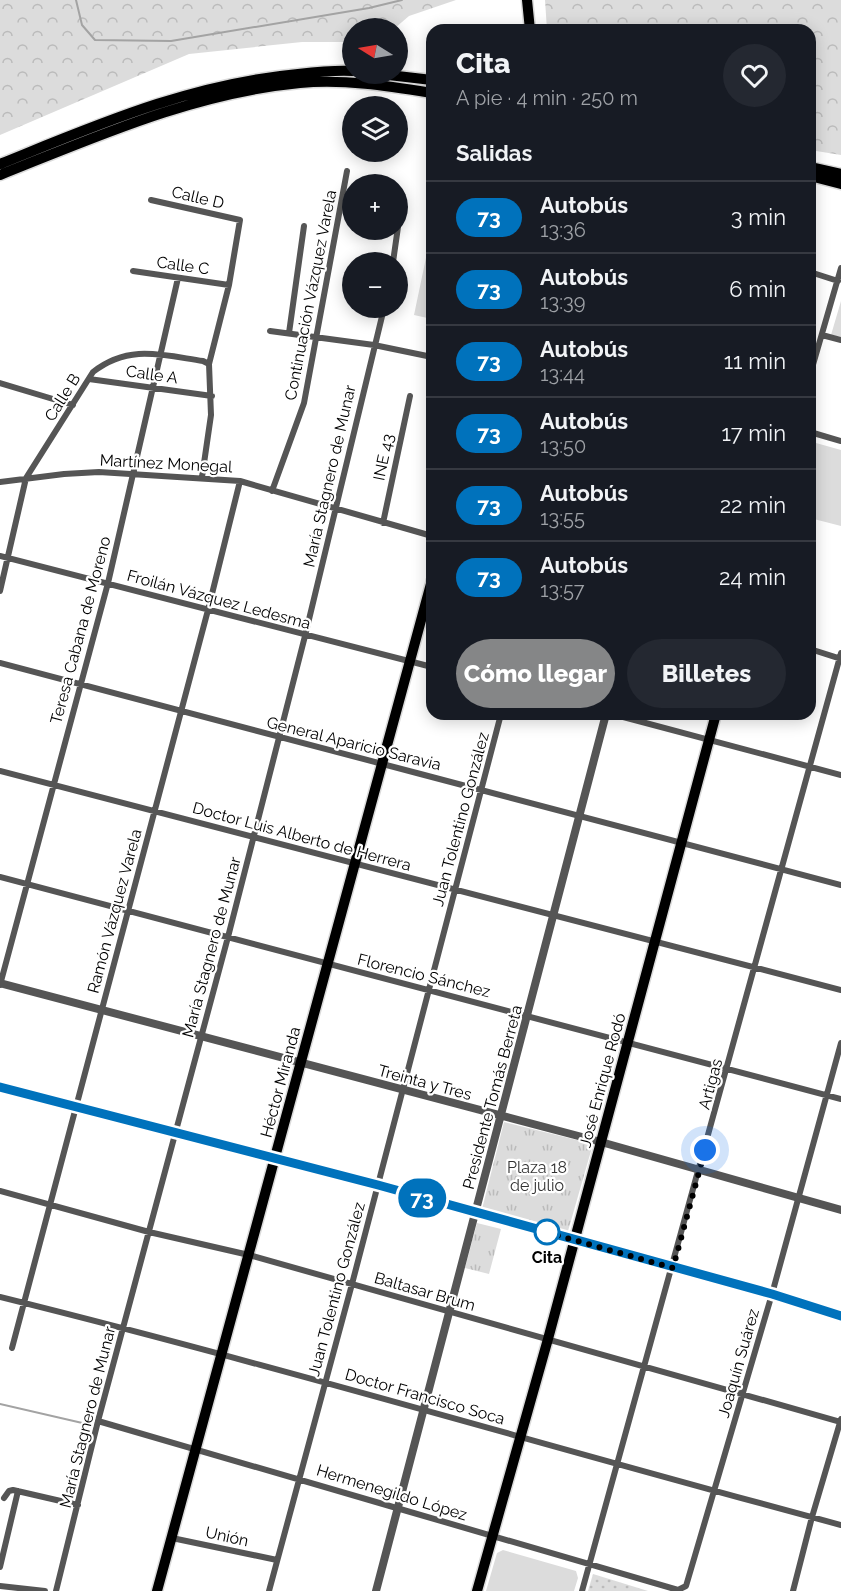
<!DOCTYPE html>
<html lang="es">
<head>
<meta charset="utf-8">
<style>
	:root { --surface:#171b24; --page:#242831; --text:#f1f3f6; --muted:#9ea1a6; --line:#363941; --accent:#858687 }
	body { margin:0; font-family:Raleway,sans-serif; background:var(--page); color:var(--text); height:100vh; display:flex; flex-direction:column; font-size:22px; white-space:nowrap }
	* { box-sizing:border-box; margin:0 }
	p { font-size:20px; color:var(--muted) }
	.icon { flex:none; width:33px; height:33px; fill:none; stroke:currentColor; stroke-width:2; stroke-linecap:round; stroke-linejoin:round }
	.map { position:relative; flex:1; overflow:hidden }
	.sheet { position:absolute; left:426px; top:24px; width:390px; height:696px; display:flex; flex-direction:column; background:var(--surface); border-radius:18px; box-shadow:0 3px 15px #0003 }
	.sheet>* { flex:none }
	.badge { padding:0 12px; border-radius:20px; font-size:21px; line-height:39px }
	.needle { width:39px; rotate:281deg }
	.buttons { position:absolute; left:342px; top:18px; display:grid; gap:12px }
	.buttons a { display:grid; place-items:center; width:66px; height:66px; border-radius:50%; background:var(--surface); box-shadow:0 3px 15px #0003; font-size:30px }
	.you { position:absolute; width:30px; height:30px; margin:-15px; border:4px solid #fff; border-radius:50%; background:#1a73e8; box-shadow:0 0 0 9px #1a73e833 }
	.map>.badge { position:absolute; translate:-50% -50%; box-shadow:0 0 0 3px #fff }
	h2 { padding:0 30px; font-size:22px; line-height:54px }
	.round { display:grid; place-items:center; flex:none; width:63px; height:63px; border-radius:32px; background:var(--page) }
	.summary { display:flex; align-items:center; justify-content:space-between; height:102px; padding:0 30px }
	h1 { font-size:28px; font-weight:800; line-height:45px }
	.action { display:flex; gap:12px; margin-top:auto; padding:12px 30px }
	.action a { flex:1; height:69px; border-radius:36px; background:var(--accent); color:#fff; font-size:24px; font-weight:800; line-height:69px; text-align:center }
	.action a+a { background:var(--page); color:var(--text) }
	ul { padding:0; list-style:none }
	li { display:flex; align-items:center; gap:18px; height:72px; padding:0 30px; border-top:2px solid var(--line) }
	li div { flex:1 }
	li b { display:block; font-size:22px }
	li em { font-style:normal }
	li .badge { min-width:66px; font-weight:700; text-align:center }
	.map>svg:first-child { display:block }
	.grass { fill:url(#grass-dots) }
	.forest { fill:url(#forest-crowns) }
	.park { fill:url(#park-tufts) }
	.garden { fill:#dcdcdc }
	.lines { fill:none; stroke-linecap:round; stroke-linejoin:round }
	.stream { stroke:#a3a3a3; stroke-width:2 }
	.trunk-casing { stroke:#dbdbdb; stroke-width:13 }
	.minor { stroke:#555; stroke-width:6 }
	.tertiary { stroke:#555; stroke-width:8 }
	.trunk { stroke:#000; stroke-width:10 }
	.line-casing { stroke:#fff; stroke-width:14 }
	.line { stroke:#0072bc; stroke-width:9 }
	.walk { stroke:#000; stroke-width:6; stroke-dasharray:0 10.8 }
	.stop-dot { fill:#fff; stroke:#0072bc; stroke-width:3 }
	.labels { text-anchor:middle; stroke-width:4.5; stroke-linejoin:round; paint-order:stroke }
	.street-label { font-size:16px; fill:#000; stroke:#fff }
	.park-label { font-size:16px; fill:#333; stroke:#fff }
	.stop-label { font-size:16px; font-weight:bold; fill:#000; stroke:#fff }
</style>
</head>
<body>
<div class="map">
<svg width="841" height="1591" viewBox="0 0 841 1591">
	<defs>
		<pattern id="grass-dots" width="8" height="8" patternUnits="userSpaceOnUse" patternTransform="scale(1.5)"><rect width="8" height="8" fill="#dcdcdc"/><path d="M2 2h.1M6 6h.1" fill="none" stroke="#bbb" stroke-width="1.8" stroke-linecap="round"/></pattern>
		<pattern id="forest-crowns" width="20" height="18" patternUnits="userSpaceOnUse" patternTransform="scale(1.5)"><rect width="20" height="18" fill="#dcdcdc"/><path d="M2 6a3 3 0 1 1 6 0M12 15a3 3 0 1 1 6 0" fill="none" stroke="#bbb"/></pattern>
		<pattern id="park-tufts" width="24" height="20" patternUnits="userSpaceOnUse" patternTransform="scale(1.5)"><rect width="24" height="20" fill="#dcdcdc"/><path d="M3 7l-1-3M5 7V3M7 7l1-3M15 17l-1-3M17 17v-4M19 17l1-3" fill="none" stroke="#bbb"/></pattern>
	</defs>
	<rect width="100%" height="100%" fill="#fff"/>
	<path class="grass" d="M 593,1574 L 648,1591 L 588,1591 Z"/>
	<path class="forest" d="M 0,0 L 456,0 L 409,16 L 395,28 L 352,28 L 352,42 L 302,42 L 189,54 L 0,135 Z
		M 545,0 L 841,0 L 841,155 L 810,150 L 810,30 L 547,30 Z"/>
	<path class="park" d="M 504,1122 L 593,1144 L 568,1231 L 482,1209 Z
		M 477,1223 L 501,1229 L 489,1274 L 465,1268 Z"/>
	<path class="garden" d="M 427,253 L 432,254 L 432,319 L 414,315 Z
		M 841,301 L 841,337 L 831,335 Z
		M 816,443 L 841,450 L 841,526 L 810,518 L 810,465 Z
		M 503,1550 L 576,1571 L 578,1578 L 574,1591 L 486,1591 L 497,1553 Z"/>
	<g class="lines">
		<path class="stream" d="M 76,0 L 82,25 L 95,40 L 171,41 L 369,8 L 402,0
			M 0,1404 L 91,1425"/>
		<g class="trunk-casing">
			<path id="trunk" d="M 527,0 L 530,30
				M 380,74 L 432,80
				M 0,164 C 99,124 190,84 298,74 C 316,72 334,70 352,71
				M 810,167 L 841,174
				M 0,175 C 98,136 194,93 300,83 C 345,79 388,86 432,93
				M 810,176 L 841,184
				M 157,1591 L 432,580
				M 477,1591 L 548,1339 L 716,714"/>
		</g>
		<path class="minor" d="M 151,200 L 240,220 L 229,285 L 209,364 L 211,415 L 202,477
			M 393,262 L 401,206
			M 133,271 L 229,285
			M 810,272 L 838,281
			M 270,331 L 374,345 L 432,357
			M 289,333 L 304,226
			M 822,335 L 841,340
			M 810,375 L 841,268
			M 89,379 L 212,396
			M 0,383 L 73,405
			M 810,432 L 841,441
			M 0,482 L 64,474 L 99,472 L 240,481 L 432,536
			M 272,491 L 304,403 L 347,171
			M 383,523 L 410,396
			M 0,556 L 432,667
			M 0,591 L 26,478 L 93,372 C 129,344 162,355 203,361 L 209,364
			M 810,649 L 841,659
			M 0,663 C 280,739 561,809 841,885
			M 612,714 L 841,775
			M 0,771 L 841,990
			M 0,877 L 841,1099
			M 0,985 L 108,583 L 178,278
			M 0,1191 L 149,1232 L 249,1255 L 841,1422
			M 0,1297 C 282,1367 560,1450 841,1525
			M 12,1348 L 208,610 L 240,481
			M 98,1421 C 291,1478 485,1533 678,1590 L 686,1586 L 772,1294 L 841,1043
			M 4,1498 L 9,1491 L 13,1490 L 78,1505
			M 172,1538 L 277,1560
			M 0,1567 L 18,1491
			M 0,1586 L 45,1591
			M 56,1591 L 98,1421 L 228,937 L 305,636 L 384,308
			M 269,1591 L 352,1284 L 501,714
			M 582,1591 L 841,653
			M 793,1591 L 812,1517 L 841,1419"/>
		<path class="tertiary" d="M 0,983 L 601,1142 L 841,1210
			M 0,1087 L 378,1185 L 772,1294 L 841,1316
			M 376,1591 L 606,714"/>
		<use href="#trunk" class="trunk"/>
	</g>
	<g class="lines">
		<g class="line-casing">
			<path id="line" d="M 0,1087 L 378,1185 L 772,1294 L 841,1316"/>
		</g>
		<use href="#line" class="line"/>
		<path class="walk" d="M 547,1232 L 542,1231 L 673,1268 L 705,1150"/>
	</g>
	<circle class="stop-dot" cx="547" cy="1232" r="12"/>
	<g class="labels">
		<g class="street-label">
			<text transform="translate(198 197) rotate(13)" y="6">Calle D</text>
			<text transform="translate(183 265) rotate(8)" y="6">Calle C</text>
			<text transform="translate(310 295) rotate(-79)" y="6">Continuación Vázquez Varela</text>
			<text transform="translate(152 374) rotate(8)" y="6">Calle A</text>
			<text transform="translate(62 397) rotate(-58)" y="6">Calle B</text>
			<text transform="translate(383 457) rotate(-78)" y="6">INE 43</text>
			<text transform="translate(166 463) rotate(3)" y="6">Martínez Monegal</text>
			<text transform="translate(329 476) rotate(-77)" y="6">María Stagnero de Munar</text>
			<text transform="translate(219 599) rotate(15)" y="6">Froilán Vázquez Ledesma</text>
			<text transform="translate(80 630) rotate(-75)" y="6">Teresa Cabana de Moreno</text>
			<text transform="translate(354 743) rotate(14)" y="6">General Aparicio Saravia</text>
			<text transform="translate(460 819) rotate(-75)" y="6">Juan Tolentino González</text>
			<text transform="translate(302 836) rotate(15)" y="6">Doctor Luis Alberto de Herrera</text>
			<text transform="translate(114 911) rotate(-75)" y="6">Ramón Vázquez Varela</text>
			<text transform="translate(211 947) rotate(-75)" y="6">María Stagnero de Munar</text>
			<text transform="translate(424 975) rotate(14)" y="6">Florencio Sánchez</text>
			<text transform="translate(602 1080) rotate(-75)" y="6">José Enrique Rodó</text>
			<text transform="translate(280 1082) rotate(-75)" y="6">Héctor Miranda</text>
			<text transform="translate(425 1082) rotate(15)" y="6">Treinta y Tres</text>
			<text transform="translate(710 1084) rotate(-75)" y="6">Artigas</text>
			<text transform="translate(492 1097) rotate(-75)" y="6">Presidente Tomás Berreta</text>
			<text transform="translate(336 1289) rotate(-75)" y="6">Juan Tolentino González</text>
			<text transform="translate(425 1291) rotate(16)" y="6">Baltasar Brum</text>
			<text transform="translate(738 1363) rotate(-74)" y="6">Joaquín Suárez</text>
			<text transform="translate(425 1396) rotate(16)" y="6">Doctor Francisco Soca</text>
			<text transform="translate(87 1417) rotate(-76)" y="6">María Stagnero de Munar</text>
			<text transform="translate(392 1492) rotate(17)" y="6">Hermenegildo López</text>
			<text transform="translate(227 1536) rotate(12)" y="6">Unión</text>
		</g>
		<g class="park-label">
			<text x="537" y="1173">Plaza 18<tspan x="537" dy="18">de julio</tspan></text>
		</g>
		<g class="stop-label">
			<text x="547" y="1263">Cita</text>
		</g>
	</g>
</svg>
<div class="buttons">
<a><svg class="needle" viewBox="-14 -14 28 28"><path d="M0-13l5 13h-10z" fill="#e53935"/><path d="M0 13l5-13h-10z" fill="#9ea1a6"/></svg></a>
<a><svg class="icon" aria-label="layers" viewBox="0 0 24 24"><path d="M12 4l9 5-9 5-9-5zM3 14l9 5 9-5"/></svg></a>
<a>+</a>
<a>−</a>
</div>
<div class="you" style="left:705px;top:1150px"></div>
<b class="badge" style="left:422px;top:1198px;background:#0072bc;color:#fff">73</b>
<section class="sheet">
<div class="summary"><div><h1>Cita</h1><p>A pie · 4 min · 250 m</p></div><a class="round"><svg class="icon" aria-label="heart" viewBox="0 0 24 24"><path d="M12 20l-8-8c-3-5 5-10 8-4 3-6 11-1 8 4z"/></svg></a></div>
<h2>Salidas</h2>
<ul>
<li><span class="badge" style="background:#0072bc;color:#fff">73</span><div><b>Autobús</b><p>13:36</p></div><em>3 min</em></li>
<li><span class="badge" style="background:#0072bc;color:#fff">73</span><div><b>Autobús</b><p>13:39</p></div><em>6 min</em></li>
<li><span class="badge" style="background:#0072bc;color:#fff">73</span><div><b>Autobús</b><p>13:44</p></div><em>11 min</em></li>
<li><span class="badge" style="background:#0072bc;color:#fff">73</span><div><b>Autobús</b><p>13:50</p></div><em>17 min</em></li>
<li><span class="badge" style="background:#0072bc;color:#fff">73</span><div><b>Autobús</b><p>13:55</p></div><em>22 min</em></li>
<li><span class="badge" style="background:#0072bc;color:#fff">73</span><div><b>Autobús</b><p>13:57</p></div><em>24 min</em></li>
</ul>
<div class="action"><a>Cómo llegar</a><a>Billetes</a></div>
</section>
</div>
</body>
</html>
